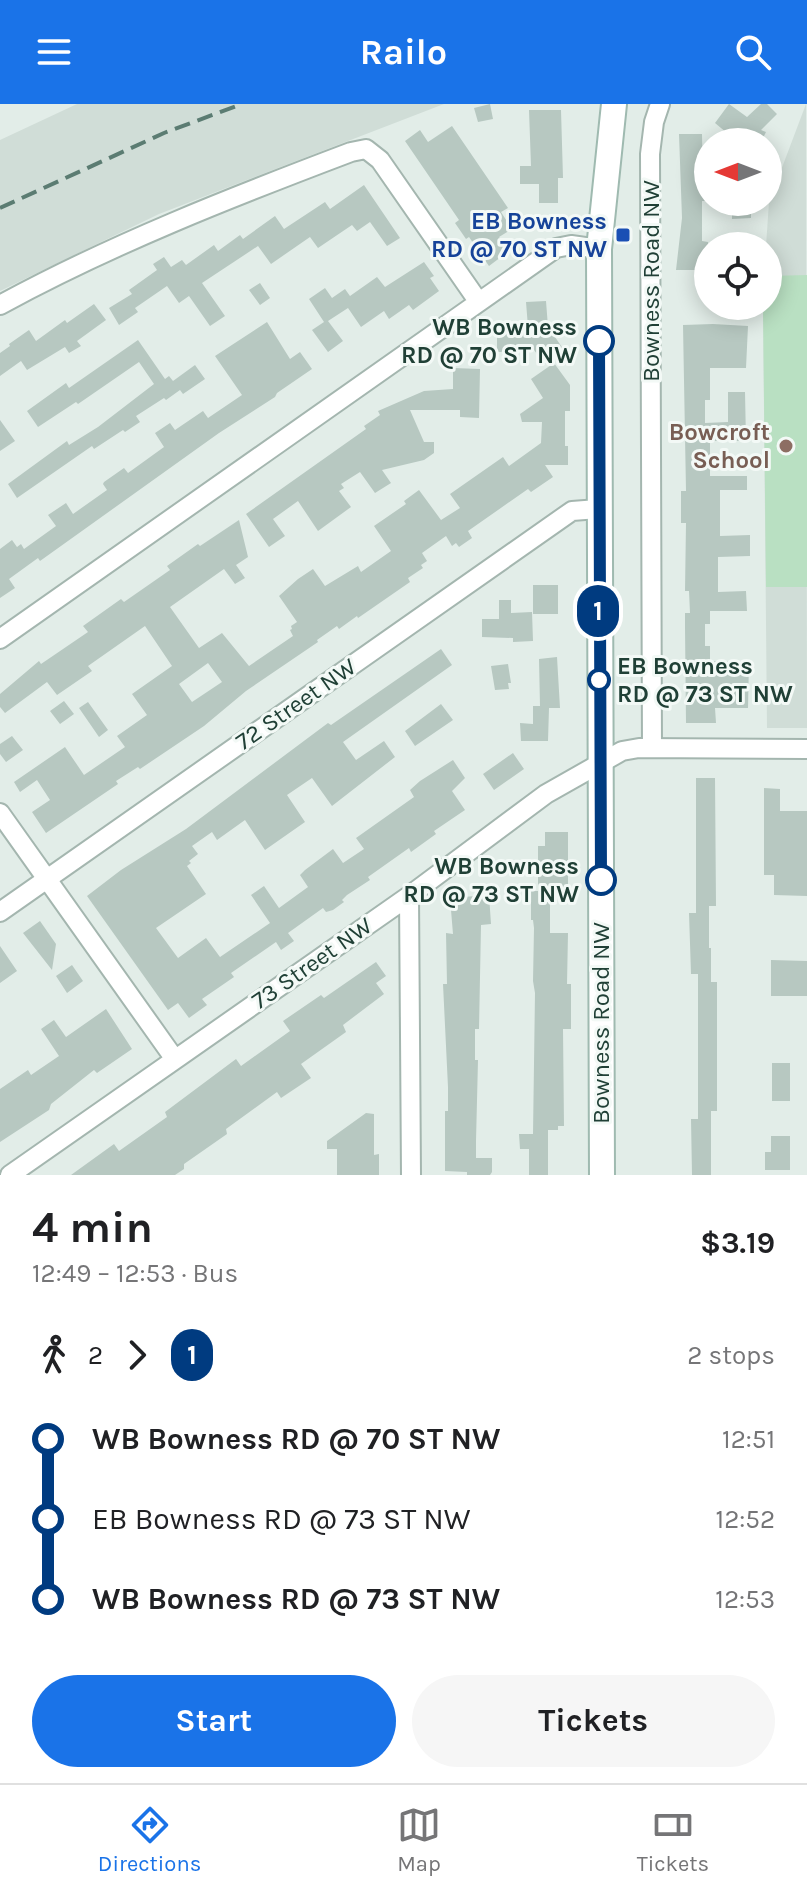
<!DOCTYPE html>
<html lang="en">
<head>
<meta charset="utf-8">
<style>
	:root { --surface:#fff; --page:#f6f6f6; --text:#202124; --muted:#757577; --line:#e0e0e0; --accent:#1a73e8 }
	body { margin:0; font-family:Karla,sans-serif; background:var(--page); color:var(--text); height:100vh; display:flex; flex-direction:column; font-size:30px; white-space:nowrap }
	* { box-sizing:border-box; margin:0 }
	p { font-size:26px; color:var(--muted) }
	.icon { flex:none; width:44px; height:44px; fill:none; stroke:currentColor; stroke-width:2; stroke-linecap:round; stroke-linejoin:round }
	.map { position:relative; height:1071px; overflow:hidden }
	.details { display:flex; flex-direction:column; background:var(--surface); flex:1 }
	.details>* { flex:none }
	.badge { padding:0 16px; border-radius:26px; font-size:28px; line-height:52px }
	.needle { width:52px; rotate:270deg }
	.controls { position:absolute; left:694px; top:24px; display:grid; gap:16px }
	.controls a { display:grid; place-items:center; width:88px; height:88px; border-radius:50%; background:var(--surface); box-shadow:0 4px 20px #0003; font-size:40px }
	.map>.badge { position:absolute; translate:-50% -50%; box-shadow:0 0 0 4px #fff }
	.legs { display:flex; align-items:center; gap:12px; height:88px; padding:0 32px; font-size:26px }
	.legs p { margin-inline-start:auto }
	.headline { display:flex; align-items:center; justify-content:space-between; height:136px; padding:0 32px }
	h1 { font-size:44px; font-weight:700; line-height:60px }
	.primary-button { display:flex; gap:16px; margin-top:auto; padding:16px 32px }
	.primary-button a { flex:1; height:92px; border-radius:48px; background:var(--accent); color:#fff; font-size:32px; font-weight:700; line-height:92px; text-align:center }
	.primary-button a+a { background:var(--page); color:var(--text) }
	ul { padding:0 32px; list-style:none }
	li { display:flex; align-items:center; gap:28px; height:80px; font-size:30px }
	li i { display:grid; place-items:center; width:12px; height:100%; margin:0 10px; background:currentColor }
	li i::after { content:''; width:20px; height:20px; margin:-10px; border:6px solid; border-radius:50%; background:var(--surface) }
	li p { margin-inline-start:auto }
	li:first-child i { background:linear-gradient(#0000 50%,currentColor 0) }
	li:last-child i { background:linear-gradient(currentColor 50%,#0000 0) }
	header { display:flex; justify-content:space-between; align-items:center; height:104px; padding:0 32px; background:var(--accent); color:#fff; font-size:36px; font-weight:700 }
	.tab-bar { display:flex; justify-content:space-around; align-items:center; height:112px; border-top:2px solid var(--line); background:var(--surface); font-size:22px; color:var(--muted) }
	.tab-bar a { display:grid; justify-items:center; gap:4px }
	.tab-bar .active { color:var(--accent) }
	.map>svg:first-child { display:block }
	.built { fill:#d0ddd7 }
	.green { fill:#b9e0c2 }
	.building { fill:#b7c8c1; fill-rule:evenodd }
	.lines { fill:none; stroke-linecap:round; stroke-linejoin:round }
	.street-casing { stroke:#a4b6af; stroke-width:22 }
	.secondary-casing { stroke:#9fbab0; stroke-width:28 }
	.street { stroke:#fff; stroke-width:18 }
	.secondary { stroke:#fff; stroke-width:24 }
	.rail { stroke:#5b7c72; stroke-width:4; stroke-dasharray:16 8; stroke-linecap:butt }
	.line-1-casing { stroke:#fff; stroke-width:18 }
	.line-1 { stroke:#003b80; stroke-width:12 }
	.transit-dot { fill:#1a4fb4; stroke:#f3f9f6; stroke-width:3 }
	.stop-1-dot { fill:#fff; stroke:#003b80; stroke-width:4 }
	.education-dot { fill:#8d6e63; stroke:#f3f9f6; stroke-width:3 }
	.labels { text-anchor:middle; stroke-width:6; stroke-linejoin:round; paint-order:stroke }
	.transit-label { font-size:24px; font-weight:bold; fill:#164399; stroke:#f3f9f6; text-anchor:end }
	.street-label { font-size:24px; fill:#204036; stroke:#f3f9f6 }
	.stop-label { font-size:24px; font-weight:bold; fill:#204036; stroke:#f3f9f6; text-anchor:end }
	.education-label { font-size:24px; font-weight:bold; fill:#785e54; stroke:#f3f9f6; text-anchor:end }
</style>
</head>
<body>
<header><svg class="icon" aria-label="menu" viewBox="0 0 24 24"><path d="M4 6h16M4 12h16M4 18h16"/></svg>Railo<svg class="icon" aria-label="search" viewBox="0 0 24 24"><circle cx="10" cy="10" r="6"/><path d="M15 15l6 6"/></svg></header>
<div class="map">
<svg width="807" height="1071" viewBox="0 0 807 1071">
	<rect width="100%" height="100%" fill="#e2ede8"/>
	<path class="built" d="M 77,0 L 444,0 L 159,110 L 0,187 L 0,36 Z
		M 806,0 L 807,624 L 767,624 L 763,202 L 768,202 L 766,142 L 769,98 Z"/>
	<path class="green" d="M 807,171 L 807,483 L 766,483 L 763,202 L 768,202 L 768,172 Z"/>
	<path class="building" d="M 490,0 L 493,15 L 478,18 L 474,4 Z
		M 729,0 L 747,13 L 761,0 L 767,0 L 777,10 L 761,26 L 766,28 L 761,38 L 749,38 L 735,31 L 733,34 L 715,19 Z
		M 529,6 L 561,6 L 563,74 L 558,74 L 558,99 L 539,99 L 539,80 L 520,80 L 520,62 L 531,62 Z
		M 452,22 L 508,104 L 501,108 L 512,125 L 499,133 L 509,147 L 489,162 L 469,133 L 466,135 L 455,119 L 459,116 L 405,37 L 420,26 L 428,38 Z
		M 679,30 L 702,30 L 703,80 L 708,80 L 708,97 L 702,97 L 702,137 L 708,138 L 708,166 L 676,166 L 682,114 Z
		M 364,81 L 400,134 L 387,142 L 370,118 L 357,127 L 352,121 L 318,144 L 310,133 L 271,160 L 258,142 L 202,179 L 225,212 L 210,222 L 189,192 L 179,199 L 167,182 L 135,204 L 138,208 L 119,221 L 109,204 L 132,190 L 129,186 L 157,166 L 153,160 L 164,153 L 171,163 L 182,156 L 186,161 L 214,141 L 218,147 L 240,131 L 243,135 L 275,112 L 284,125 L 325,98 L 330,105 Z
		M 751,100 L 751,114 L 732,115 L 732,101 Z
		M 424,158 L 434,172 L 430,174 L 439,187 L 413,206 L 409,201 L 389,215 L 384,207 L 361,223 L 348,204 L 328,217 L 343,237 L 328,248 L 312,226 L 324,218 L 309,195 L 325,184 L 332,194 L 345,185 L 350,192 L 377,173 L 385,183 Z
		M 260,179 L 270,194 L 260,201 L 249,186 Z
		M 546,197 L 548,223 L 564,246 L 544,260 L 532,243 L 509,243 L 509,248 L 497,248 L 497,224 L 528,223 L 526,198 Z
		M 94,200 L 106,216 L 77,237 L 81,242 L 69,249 L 65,243 L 27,266 L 21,257 L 0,272 L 0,249 L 10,242 L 9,240 L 29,226 L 36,237 L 65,216 L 67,219 Z
		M 267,218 L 290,255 L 300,248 L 312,265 L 277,289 L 275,293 L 219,329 L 40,457 L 38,454 L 9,475 L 15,484 L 0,494 L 0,445 L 12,436 L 17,443 L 21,440 L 24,445 L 56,422 L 48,411 L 66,399 L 73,410 L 107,386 L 103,380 L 104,378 L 124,364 L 128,369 L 164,343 L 155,329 L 170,319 L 175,326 L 203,307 L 208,314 L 242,291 L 215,252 Z
		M 713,220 L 748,222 L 746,264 L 710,264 L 710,296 L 705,296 L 705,319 L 728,318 L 728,288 L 745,288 L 746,337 L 710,337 L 710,372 L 747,372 L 747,386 L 720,386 L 720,432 L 750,431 L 750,452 L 718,453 L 718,488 L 746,487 L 747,507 L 710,507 L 710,520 L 705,520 L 705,542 L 710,542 L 710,557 L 749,557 L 748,604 L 715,604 L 716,619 L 686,619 L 685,523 L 685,509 L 690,509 L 689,487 L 685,487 L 686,419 L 681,419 L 681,387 L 686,387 L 683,221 Z
		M 138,236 L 165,275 L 169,272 L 173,277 L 195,261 L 205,275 L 183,290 L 180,286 L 166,296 L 164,294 L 136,312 L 140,318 L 125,328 L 123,326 L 94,345 L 92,342 L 17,394 L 8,380 L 67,337 L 69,341 L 98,323 L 154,280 L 139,258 L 78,300 L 76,298 L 38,323 L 27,307 L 66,279 L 69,284 Z
		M 554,259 L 570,281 L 570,307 L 565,307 L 565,342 L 568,342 L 568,361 L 545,361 L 553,373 L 531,388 L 528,385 L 468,427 L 472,434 L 459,443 L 456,439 L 452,442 L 446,432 L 422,449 L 427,457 L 421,461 L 423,464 L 408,474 L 410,478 L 358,514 L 357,512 L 339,525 L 337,522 L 317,536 L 318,538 L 246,587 L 204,622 L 140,665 L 138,663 L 116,677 L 118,680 L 46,729 L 32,708 L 50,696 L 37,676 L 20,688 L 14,678 L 65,643 L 84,671 L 125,643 L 117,632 L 147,611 L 132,590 L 172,562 L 145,522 L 88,562 L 92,567 L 57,591 L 47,578 L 5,609 L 0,603 L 0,590 L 39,557 L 41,560 L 88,528 L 83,522 L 121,495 L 124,498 L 170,466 L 167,462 L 198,440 L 200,442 L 239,416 L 248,453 L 236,461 L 245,474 L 235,480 L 224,465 L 170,503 L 199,544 L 222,529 L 249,562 L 293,532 L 290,526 L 292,525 L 291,522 L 297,518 L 279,492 L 298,475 L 313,465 L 325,482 L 358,462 L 361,468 L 391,447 L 374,422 L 406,400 L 404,397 L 419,386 L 441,416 L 460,404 L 450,390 L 503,353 L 509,362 L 541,339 L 542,318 L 522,318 L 520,310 L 543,294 L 531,275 ZM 208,559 L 222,578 L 192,598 L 179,580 Z
		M 453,264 L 480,265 L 479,314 L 460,313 L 460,306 L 410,306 L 424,338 L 434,338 L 434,349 L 424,356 L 382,366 L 391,379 L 375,389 L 360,368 L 341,380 L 344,384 L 339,387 L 351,403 L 318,427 L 298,397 L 273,415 L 285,432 L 269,443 L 246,410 L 366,325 L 364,322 L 380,311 L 378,307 L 424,287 L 453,285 Z
		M 0,316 L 15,337 L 0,347 Z
		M 533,481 L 558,481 L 558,510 L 533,510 Z
		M 499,496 L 511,496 L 511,509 L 532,508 L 533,537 L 513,538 L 513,534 L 482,533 L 482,515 L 499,515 Z
		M 441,545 L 452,561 L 343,638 L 356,656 L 384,637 L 395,653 L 332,702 L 312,674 L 287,691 L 305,718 L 265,746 L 245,716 L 217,736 L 212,728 L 192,742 L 198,750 L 189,757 L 191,759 L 187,762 L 206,790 L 156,824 L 178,854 L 206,834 L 220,853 L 270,819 L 251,791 L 264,782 L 279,804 L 308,783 L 300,771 L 305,766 L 333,745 L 343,759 L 364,745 L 356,734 L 414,693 L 410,686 L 420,677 L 453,656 L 465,674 L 452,687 L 465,706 L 434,727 L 436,730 L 411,748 L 409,744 L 368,773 L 370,776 L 347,791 L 342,796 L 344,798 L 333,806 L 326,808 L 323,804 L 288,829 L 294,837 L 281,846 L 276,838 L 231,869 L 234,873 L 202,895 L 207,901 L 189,914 L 178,899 L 168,906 L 87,792 L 121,766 L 186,725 L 328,619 L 331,621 Z
		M 557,553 L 560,604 L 549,604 L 548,637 L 521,637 L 520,619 L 533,620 L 533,602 L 540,602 L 539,555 Z
		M 508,560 L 511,579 L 508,579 L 509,585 L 495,586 L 491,562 Z
		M 64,597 L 74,610 L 60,620 L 50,607 Z
		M 88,598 L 108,626 L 99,633 L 79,604 Z
		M 441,600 L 453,616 L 415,642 L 405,627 Z
		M 12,632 L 23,646 L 6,658 L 0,650 L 0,640 Z
		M 513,649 L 524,665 L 494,686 L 483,670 Z
		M 696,674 L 715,674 L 716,802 L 709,802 L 709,844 L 711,844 L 711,878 L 717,878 L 717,1007 L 711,1007 L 711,1071 L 692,1071 L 691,1015 L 698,1015 L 698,870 L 691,870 L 689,809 L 696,809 Z
		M 764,684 L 780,685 L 780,707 L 807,707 L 807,792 L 774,791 L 774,771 L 764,771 Z
		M 545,728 L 568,728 L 568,784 L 550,784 L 550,829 L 568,829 L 567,880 L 571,880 L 571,925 L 563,925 L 564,1022 L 558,1022 L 558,1026 L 548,1026 L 548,1071 L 529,1071 L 529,1045 L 520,1045 L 519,1030 L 533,1030 L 535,889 L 533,877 L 534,824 L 533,816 L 531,816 L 531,787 L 538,787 L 538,742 L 545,742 Z
		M 489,791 L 491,820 L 481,821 L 479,925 L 475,925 L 475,956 L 478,956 L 476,1037 L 476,1054 L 492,1054 L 492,1068 L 490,1071 L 467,1071 L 467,1068 L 445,1067 L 445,1007 L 448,1007 L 448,983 L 443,880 L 447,880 L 446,829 L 453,830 L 450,794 Z
		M 40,817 L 56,840 L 52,866 L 23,829 Z
		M 0,842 L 17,867 L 0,879 Z
		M 771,856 L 807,857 L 807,892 L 771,892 Z
		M 376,858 L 386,872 L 376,879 L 384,890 L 343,921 L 346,928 L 301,960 L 311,974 L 281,994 L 277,988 L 226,1025 L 227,1030 L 184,1060 L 184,1065 L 175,1071 L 71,1071 L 114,1040 L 119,1047 L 167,1013 L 165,1008 L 236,955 L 241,962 L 290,927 L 283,917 L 321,891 L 324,894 Z
		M 72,861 L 83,877 L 67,889 L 56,872 Z
		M 106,905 L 132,945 L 97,969 L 94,966 L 51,1000 L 49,1006 L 0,1038 L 0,985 L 28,966 L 31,971 L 59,952 L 41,925 L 54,916 L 66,933 Z
		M 772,959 L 790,959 L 790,997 L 772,997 Z
		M 366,1009 L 374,1010 L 374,1051 L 379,1050 L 379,1071 L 337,1071 L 337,1045 L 327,1045 L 327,1037 Z
		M 771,1032 L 790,1032 L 790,1066 L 765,1066 L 765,1048 L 771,1048 Z"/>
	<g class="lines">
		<g class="street-casing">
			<path id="street" d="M 0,201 C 112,140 232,93 351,48 L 366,45 L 380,56 L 478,197
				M 0,535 L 556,144 L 571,141 L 599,145
				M 652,644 L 650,50 L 654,18 L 660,0
				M 0,709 L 174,954
				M 409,792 L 411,1071
				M 0,808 L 572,407 L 598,405
				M 10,1071 L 409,792 L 546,690 L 622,647 L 639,644 L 807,645"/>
		</g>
		<g class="secondary-casing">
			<path id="secondary" d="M 602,1071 L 599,145 L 614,0"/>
		</g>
		<use href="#street" class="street"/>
		<use href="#secondary" class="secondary"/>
		<path class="rail" d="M 0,104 L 164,29 L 242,0"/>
	</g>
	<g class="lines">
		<g class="line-1-casing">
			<path id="line-1" d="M 599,237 L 601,776"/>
		</g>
		<use href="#line-1" class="line-1"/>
	</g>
	<rect class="transit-dot" x="615" y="123" width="16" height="16" rx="4"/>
	<g class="stop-1-dot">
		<circle cx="599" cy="237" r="14"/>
		<circle cx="599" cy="576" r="10"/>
		<circle cx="601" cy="776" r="14"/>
	</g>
	<circle class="education-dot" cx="786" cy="342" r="8"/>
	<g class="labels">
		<g class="transit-label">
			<text x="607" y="125">EB Bowness<tspan x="607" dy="28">RD @ 70 ST NW</tspan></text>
		</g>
		<g class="street-label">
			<text transform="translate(651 177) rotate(-90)" y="8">Bowness Road NW</text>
			<text transform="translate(296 600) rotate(-35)" y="8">72 Street NW</text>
			<text transform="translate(312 859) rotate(-35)" y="8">73 Street NW</text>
			<text transform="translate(601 919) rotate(-90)" y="8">Bowness Road NW</text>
		</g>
		<g class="stop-label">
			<text x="577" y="231">WB Bowness<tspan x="577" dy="28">RD @ 70 ST NW</tspan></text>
			<text x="617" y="570" text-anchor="start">EB Bowness<tspan x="617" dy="28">RD @ 73 ST NW</tspan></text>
			<text x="579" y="770">WB Bowness<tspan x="579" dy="28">RD @ 73 ST NW</tspan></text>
		</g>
		<g class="education-label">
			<text x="770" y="336">Bowcroft<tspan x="770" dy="28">School</tspan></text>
		</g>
	</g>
</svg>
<div class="controls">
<a><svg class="needle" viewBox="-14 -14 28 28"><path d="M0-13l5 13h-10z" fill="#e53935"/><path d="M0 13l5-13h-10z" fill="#757577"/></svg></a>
<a><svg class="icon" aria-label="locate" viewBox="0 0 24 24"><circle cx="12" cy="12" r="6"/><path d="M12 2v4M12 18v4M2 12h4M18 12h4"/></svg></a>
</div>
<b class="badge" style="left:598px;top:507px;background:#003b80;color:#fff">1</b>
</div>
<section class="details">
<div class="headline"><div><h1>4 min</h1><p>12:49 – 12:53 · Bus</p></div><b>$3.19</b></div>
<div class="legs"><svg class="icon" aria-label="walk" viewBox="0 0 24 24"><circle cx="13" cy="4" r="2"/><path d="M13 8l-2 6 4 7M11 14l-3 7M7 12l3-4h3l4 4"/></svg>2<svg class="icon" aria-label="forward" viewBox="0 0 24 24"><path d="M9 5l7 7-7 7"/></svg><b class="badge" style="background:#003b80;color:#fff">1</b><p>2 stops</p></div>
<ul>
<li><i style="color:#003b80"></i><b>WB Bowness RD @ 70 ST NW</b><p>12:51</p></li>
<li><i style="color:#003b80"></i><span>EB Bowness RD @ 73 ST NW</span><p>12:52</p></li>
<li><i style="color:#003b80"></i><b>WB Bowness RD @ 73 ST NW</b><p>12:53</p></li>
</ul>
<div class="primary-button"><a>Start</a><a>Tickets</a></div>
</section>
<nav class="tab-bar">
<a class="active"><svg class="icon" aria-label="directions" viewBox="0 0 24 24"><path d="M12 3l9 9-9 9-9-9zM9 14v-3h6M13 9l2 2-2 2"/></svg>Directions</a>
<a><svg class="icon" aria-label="map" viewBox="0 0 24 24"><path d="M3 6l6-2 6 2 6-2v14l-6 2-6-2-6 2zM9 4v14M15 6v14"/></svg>Map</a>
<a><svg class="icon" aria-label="tickets" viewBox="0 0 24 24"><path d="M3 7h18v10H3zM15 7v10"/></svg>Tickets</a>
</nav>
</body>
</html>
